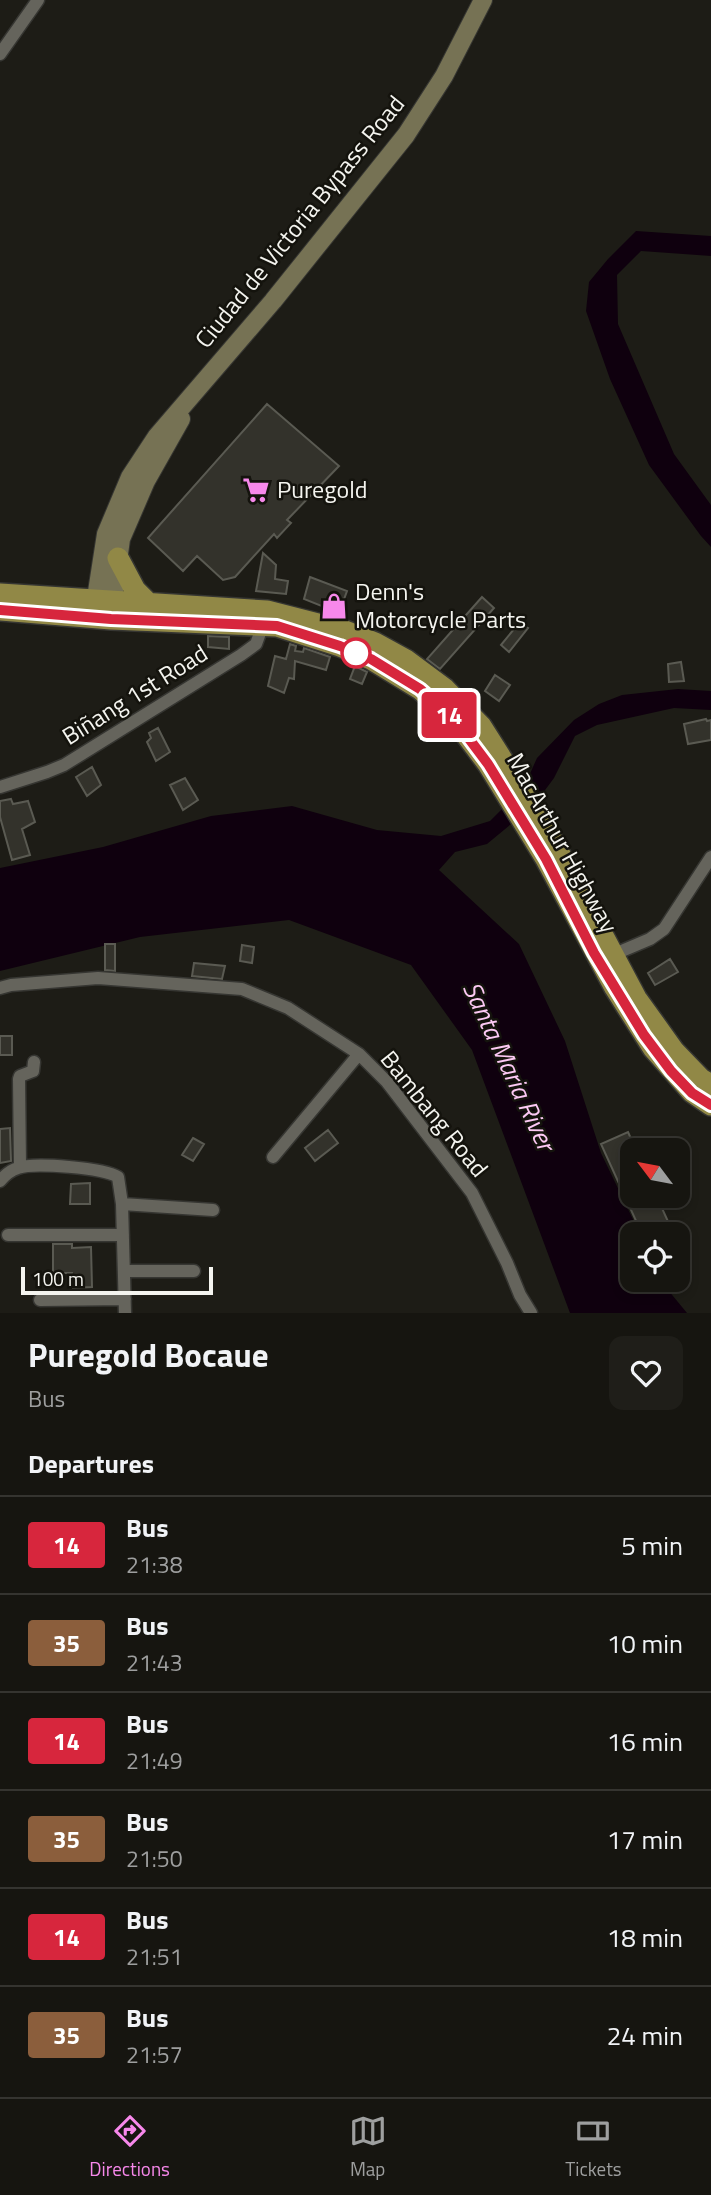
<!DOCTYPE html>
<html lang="en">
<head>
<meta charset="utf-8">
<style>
	:root { --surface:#161510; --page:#1f1e19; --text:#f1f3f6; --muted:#9e9f9f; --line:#353430; --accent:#f788eb }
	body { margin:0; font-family:"Titillium Web",sans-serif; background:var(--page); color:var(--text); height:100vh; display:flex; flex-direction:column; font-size:26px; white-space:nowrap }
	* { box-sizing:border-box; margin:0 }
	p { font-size:23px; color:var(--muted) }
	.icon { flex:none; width:38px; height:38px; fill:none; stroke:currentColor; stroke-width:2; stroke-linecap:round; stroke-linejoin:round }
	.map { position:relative; height:1313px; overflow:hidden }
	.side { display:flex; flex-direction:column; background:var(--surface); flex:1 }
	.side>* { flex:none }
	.badge { padding:0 14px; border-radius:5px; font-size:24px; line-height:46px }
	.needle { width:46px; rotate:302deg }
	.tools { position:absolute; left:620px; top:1138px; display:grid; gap:14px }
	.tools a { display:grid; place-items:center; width:70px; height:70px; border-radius:14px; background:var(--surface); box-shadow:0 4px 10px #0003,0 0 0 2px var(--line); font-size:35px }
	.scale { position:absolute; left:21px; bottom:18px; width:192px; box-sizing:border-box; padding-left:7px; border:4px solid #f4f4ef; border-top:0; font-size:19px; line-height:24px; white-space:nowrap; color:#f4f4ef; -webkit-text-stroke:5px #14130d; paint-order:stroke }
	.map>.badge { position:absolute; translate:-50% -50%; box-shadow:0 0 0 4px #fff }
	h2 { padding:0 28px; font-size:26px; line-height:63px }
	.round { display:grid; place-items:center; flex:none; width:74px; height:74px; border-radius:14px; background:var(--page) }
	.summary { display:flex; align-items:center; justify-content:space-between; height:119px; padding:0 28px }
	h1 { font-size:33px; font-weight:700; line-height:52px }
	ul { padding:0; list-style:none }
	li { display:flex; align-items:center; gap:21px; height:98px; padding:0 28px; border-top:2px solid var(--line) }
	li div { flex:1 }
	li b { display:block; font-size:26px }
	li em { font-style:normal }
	li .badge { min-width:77px; font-weight:700; text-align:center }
	.menu { display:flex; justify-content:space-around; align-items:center; height:98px; border-top:2px solid var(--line); background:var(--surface); font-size:19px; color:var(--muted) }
	.menu a { display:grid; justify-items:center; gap:4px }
	.menu .selected { color:var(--accent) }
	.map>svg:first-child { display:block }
	.water { fill:#0f000e }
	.building { fill:#33322b; stroke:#5a5a52; stroke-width:2 }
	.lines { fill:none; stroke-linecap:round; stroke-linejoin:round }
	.minor-casing { stroke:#363632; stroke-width:15 }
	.secondary-casing { stroke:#363632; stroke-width:20 }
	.trunk-casing { stroke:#363632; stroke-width:24 }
	.minor { stroke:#65645c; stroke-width:12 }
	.secondary { stroke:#767254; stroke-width:18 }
	.trunk { stroke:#918846; stroke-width:21 }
	.line-casing { stroke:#fff; stroke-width:16 }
	.line { stroke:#d7263d; stroke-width:10 }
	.stop-dot { fill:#fff; stroke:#d7263d; stroke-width:3.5 }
	.labels { text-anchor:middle; stroke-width:5; stroke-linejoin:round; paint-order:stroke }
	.street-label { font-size:24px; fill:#f4f4ef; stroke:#14130d }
	.poi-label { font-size:24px; fill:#f4f4ef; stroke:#14130d; text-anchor:start }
	.water-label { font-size:26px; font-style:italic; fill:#fcc9f4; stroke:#14130d }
</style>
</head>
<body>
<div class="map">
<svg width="711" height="1313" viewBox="0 0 711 1313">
	<rect width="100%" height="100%" fill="#1d1c16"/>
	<path class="water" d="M 636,231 L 711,236 L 711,256 L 641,251 L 617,275 L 618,324 L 674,454 L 711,505 L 711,547 L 701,536 L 649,465 L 610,379 L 586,311 L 589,282 L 608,259 Z
		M 678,689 L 711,691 L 711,710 L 674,708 L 597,725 L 575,736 L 554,778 L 534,805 L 487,844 L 455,852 L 439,870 L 519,944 L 565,1041 L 601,1153 L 640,1234 L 632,1234 L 632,1279 L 663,1279 L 668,1290 L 687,1313 L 570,1313 L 472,1050 L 411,965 L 289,920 L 140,937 L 0,971 L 0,868 L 103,847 L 211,816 L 292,806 L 377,830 L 441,836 L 490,821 L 524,787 L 537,758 L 574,720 L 599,704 L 622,695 Z"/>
	<path class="building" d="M 267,404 L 339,466 L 287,520 L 291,523 L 277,538 L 274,534 L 235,577 L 223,580 L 197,556 L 183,571 L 148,538 Z
		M 263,553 L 276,565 L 275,579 L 288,581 L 286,594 L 256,591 Z
		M 310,577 L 347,591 L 339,613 L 304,599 Z
		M 482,597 L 494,608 L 440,669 L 427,659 Z
		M 519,623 L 528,628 L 509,652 L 501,645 Z
		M 208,636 L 229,637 L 229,649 L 208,647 Z
		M 290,644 L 296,646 L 295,651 L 303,652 L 304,648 L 330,657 L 326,670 L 295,661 L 294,679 L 289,678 L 284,693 L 268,686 L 275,656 L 286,659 Z
		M 681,662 L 684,681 L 669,682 L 668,664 Z
		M 355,666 L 367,672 L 362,684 L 350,679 Z
		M 495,675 L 510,685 L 499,701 L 485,691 Z
		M 706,719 L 707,721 L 711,720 L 711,740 L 688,744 L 684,724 Z
		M 158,728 L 170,752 L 156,761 L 147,742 L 151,738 L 149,733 Z
		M 92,767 L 101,785 L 87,796 L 76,777 Z
		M 185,778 L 198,800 L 183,810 L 170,785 Z
		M 11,799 L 13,804 L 28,801 L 35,822 L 22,829 L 30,855 L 12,860 L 0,817 L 0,801 Z
		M 105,944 L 115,944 L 115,971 L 105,970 Z
		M 242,945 L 254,947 L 252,963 L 240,961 Z
		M 670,959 L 678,972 L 655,985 L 648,973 Z
		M 194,963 L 225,966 L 222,979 L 192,976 Z
		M 0,1036 L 12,1036 L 12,1055 L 0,1055 Z
		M 10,1128 L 11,1161 L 0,1163 L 0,1129 Z
		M 328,1130 L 338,1143 L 315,1161 L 305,1148 Z
		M 628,1132 L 636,1150 L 632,1150 L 632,1195 L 656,1195 L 671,1228 L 659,1234 L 642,1234 L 601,1144 Z
		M 193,1138 L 204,1144 L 193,1161 L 182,1155 Z
		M 90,1183 L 90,1204 L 70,1204 L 71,1184 Z
		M 53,1244 L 72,1244 L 72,1248 L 91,1247 L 92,1287 L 73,1288 L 72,1273 L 53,1273 Z"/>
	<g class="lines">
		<g class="minor-casing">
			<path id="minor" d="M 0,54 L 38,0
				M 0,787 L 47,772 L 64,765 L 241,655 L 256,644 L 264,622
				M 610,956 L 650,939 L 664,929 L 711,857
				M 0,988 L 11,985 L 98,978 L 242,989 L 288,1008 L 359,1054 L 387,1082 L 472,1193 L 507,1263 L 520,1295 L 531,1313
				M 273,1157 L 359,1054
				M 20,1166 L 19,1079 L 20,1076 L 33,1071 L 34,1062
				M 0,1181 C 5,1175 11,1170 18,1168 C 34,1162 104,1168 118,1177 L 122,1204 L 125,1313
				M 122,1204 L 213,1210
				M 8,1235 L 123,1235
				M 124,1271 L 194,1271
				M 40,1300 L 125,1299"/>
		</g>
		<g class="secondary-casing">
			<path id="secondary" d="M 94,611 L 106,534 L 130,477 L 157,436 L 273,301 L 406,135 L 444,76 L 483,0
				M 111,614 L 121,539 L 146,481 L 181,419"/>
		</g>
		<g class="trunk-casing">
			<path id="trunk" d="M 118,558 L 135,590 L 149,604
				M 0,594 L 267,611 L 345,631 L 375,643 L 406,660 L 445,689 L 481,726 L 549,834 L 636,998 L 674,1051 L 701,1079 L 711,1085
				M 0,610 L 111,619 L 277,626 L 340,646 L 371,659 L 420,689 L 455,720 L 488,764 L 546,859 L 615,988 L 653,1048 L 692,1092 L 711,1105"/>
		</g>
		<use href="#minor" class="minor"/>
		<use href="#secondary" class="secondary"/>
		<use href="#trunk" class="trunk"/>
	</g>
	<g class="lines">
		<g class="line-casing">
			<path id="line" d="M 0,610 L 111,619 L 277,626 L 340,646 L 371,659 L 420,689 L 455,720 L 488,764 L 546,859 L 594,953 L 644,1035 L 671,1071 L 692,1093 L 711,1105"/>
		</g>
		<use href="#line" class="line"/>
	</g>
	<defs>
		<g id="supermarket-bare" transform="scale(2.1)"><path d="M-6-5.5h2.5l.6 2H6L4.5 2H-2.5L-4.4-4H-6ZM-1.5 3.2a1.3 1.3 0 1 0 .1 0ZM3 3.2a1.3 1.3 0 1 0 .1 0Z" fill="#f788eb" stroke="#14130d" stroke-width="2.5" paint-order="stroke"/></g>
		<g id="shop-bare" transform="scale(2.1)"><path d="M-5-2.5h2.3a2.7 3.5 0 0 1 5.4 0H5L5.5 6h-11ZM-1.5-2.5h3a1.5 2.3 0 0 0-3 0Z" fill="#f788eb" stroke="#14130d" stroke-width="2.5" paint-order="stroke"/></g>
	</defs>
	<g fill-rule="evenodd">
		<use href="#supermarket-bare" x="256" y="490"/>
		<use href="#shop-bare" x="334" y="606"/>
	</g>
	<circle class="stop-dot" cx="356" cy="653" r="14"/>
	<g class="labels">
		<g class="street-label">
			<text transform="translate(300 222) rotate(-51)" y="8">Ciudad de Victoria Bypass Road</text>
			<text transform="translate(135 695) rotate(-32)" y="8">Biñang 1st Road</text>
			<text transform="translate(562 843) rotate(61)" y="8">MacArthur Highway</text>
			<text transform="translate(434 1114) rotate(51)" y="8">Bambang Road</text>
		</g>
		<g class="poi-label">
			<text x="277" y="498">Puregold</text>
			<text x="355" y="600">Denn's<tspan x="355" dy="28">Motorcycle Parts</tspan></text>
		</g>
		<g class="water-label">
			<text transform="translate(509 1066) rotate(65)" y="9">Santa Maria River</text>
		</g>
	</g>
</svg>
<div class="tools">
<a><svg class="needle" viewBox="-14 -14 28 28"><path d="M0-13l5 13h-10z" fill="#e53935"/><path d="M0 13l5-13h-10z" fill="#9e9f9f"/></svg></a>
<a><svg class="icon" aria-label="locate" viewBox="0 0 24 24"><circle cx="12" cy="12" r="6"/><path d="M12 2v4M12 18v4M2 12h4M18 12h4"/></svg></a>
</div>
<div class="scale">100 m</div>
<b class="badge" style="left:449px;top:715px;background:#d7263d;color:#fff">14</b>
</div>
<section class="side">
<div class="summary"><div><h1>Puregold Bocaue</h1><p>Bus</p></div><a class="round"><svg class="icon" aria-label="heart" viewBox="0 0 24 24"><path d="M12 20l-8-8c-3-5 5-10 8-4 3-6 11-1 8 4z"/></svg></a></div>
<h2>Departures</h2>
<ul>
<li><span class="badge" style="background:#d7263d;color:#fff">14</span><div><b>Bus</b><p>21:38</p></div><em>5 min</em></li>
<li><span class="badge" style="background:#8b5e3c;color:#fff">35</span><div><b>Bus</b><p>21:43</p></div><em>10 min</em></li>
<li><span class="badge" style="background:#d7263d;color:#fff">14</span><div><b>Bus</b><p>21:49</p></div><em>16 min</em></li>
<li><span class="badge" style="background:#8b5e3c;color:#fff">35</span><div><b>Bus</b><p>21:50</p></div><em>17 min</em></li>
<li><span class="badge" style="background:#d7263d;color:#fff">14</span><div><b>Bus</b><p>21:51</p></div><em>18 min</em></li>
<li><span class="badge" style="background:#8b5e3c;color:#fff">35</span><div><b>Bus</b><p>21:57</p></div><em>24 min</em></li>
</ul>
</section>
<nav class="menu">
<a class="selected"><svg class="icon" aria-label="directions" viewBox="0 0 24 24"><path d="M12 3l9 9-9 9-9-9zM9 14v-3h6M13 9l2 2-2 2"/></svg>Directions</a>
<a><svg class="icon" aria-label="map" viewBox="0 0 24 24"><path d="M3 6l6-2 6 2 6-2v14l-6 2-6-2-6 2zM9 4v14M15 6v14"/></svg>Map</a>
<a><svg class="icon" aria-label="tickets" viewBox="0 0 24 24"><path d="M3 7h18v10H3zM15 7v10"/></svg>Tickets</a>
</nav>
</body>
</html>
